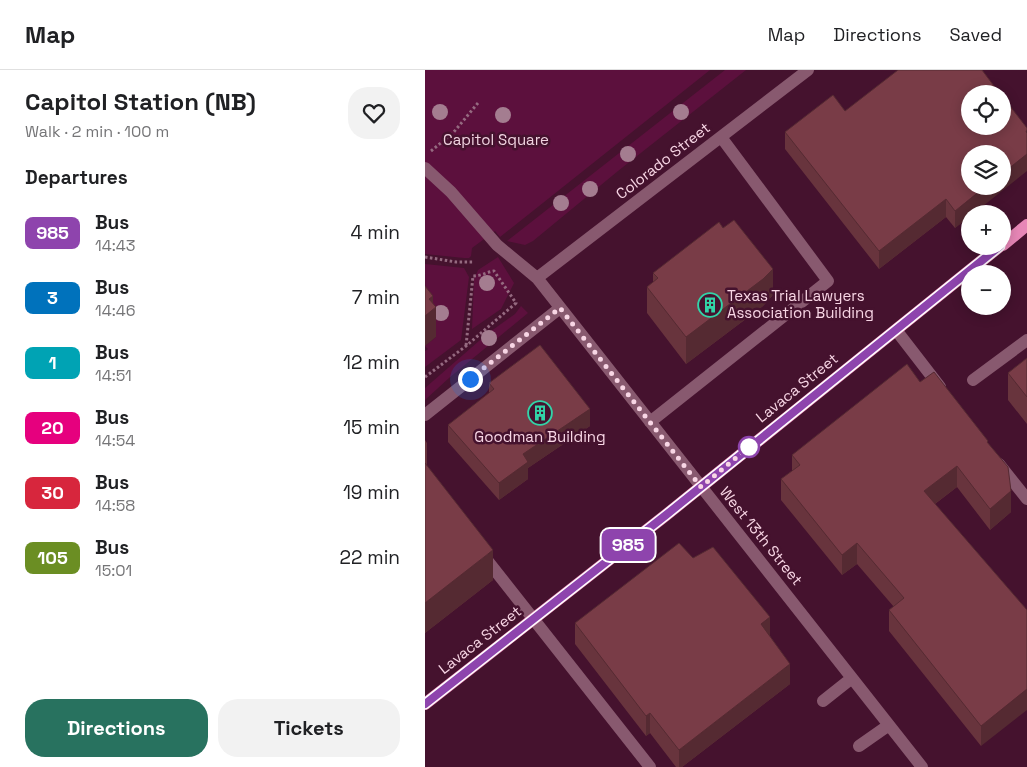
<!DOCTYPE html>
<html lang="en">
<head>
<meta charset="utf-8">
<style>
	:root { --surface:#fff; --page:#f2f2f2; --text:#202124; --muted:#757577; --line:#e0e0e0; --accent:#28725f }
	body { margin:0; font-family:"Space Grotesk",sans-serif; background:var(--page); color:var(--text); height:100vh; display:flex; flex-direction:column; font-size:19px; white-space:nowrap }
	* { box-sizing:border-box; margin:0 }
	p { font-size:16px; color:var(--muted) }
	.icon { flex:none; width:28px; height:28px; fill:none; stroke:currentColor; stroke-width:2; stroke-linecap:round; stroke-linejoin:round }
	.map { position:relative; flex:1; overflow:hidden }
	.details { display:flex; flex-direction:column; background:var(--surface); width:425px }
	.details>* { flex:none }
	.badge { padding:0 10px; border-radius:8px; font-size:18px; line-height:32px }
	.controls { position:absolute; left:536px; top:15px; display:grid; gap:10px }
	.controls a { display:grid; place-items:center; width:50px; height:50px; border-radius:50%; background:var(--surface); box-shadow:0 2px 12px #0003; font-size:25px }
	.you { position:absolute; width:25px; height:25px; margin:-12px; border:4px solid #fff; border-radius:50%; background:#1a73e8; box-shadow:0 0 0 8px #1a73e833 }
	.map>.badge { position:absolute; translate:-50% -50%; box-shadow:0 0 0 2px #fff }
	h2 { padding:0 25px; font-size:19px; line-height:45px }
	.round { display:grid; place-items:center; flex:none; width:52px; height:52px; border-radius:20px; background:var(--page) }
	.summary { display:flex; align-items:center; justify-content:space-between; height:85px; padding:0 25px }
	h1 { font-size:24px; font-weight:700; line-height:38px }
	.primary-button { display:flex; gap:10px; margin-top:auto; padding:10px 25px }
	.primary-button a { flex:1; height:58px; border-radius:20px; background:var(--accent); color:#fff; font-size:20px; font-weight:700; line-height:58px; text-align:center }
	.primary-button a+a { background:var(--page); color:var(--text) }
	ul { padding:0; list-style:none }
	li { display:flex; align-items:center; gap:15px; height:65px; padding:0 25px }
	li div { flex:1 }
	li b { display:block; font-size:19px }
	li em { font-style:normal }
	li .badge { min-width:55px; font-weight:700; text-align:center }
	header { display:flex; align-items:center; gap:30px; box-sizing:border-box; height:70px; padding:0 25px; background:var(--surface); border-bottom:1px solid var(--line) }
	header strong { font-size:24px }
	nav { display:flex; gap:28px; margin-inline-start:auto; font-size:18px }
	main { display:flex; flex:1; min-height:0 }
	.map>svg:first-child { display:block }
	.green { fill:#5c103d }
	.lines { fill:none; stroke-linecap:round; stroke-linejoin:round }
	.path { stroke:#956a80; stroke-width:3; stroke-dasharray:2.5 2.5; stroke-linecap:butt }
	.minor { stroke:#88596f; stroke-width:12 }
	.major { stroke:#e787b7; stroke-width:12 }
	.tree { fill:#a47d90 }
	.wall { fill:#68343d }
	.shaded-wall { fill:#552a32 }
	.building { fill:#793c47; stroke:#552a32 }
	.line-casing { stroke:#fff; stroke-width:11 }
	.line { stroke:#8e44ad; stroke-width:8 }
	.walk { stroke:#f8d6e5; stroke-width:5; stroke-dasharray:0 9 }
	.stop-dot { fill:#fff; stroke:#8e44ad; stroke-width:2.5 }
	.labels { text-anchor:middle; stroke-width:5; stroke-linejoin:round; paint-order:stroke }
	.park-label { font-size:15px; fill:#f1d4e1; stroke:#45122e }
	.street-label { font-size:15px; fill:#f8d6e5; stroke:#45122e }
	.poi-label { font-size:15px; fill:#f8d6e5; stroke:#45122e; text-anchor:start }
</style>
</head>
<body>
<header>
<strong>Map</strong>
<nav><a>Map</a><a>Directions</a><a>Saved</a></nav>
</header>
<main>
<section class="details">
<div class="summary"><div><h1>Capitol Station (NB)</h1><p>Walk · 2 min · 100 m</p></div><a class="round"><svg class="icon" aria-label="heart" viewBox="0 0 24 24"><path d="M12 20l-8-8c-3-5 5-10 8-4 3-6 11-1 8 4z"/></svg></a></div>
<h2>Departures</h2>
<ul>
<li><span class="badge" style="background:#8e44ad;color:#fff">985</span><div><b>Bus</b><p>14:43</p></div><em>4 min</em></li>
<li><span class="badge" style="background:#0072bc;color:#fff">3</span><div><b>Bus</b><p>14:46</p></div><em>7 min</em></li>
<li><span class="badge" style="background:#00a3b4;color:#fff">1</span><div><b>Bus</b><p>14:51</p></div><em>12 min</em></li>
<li><span class="badge" style="background:#e6007e;color:#fff">20</span><div><b>Bus</b><p>14:54</p></div><em>15 min</em></li>
<li><span class="badge" style="background:#d7263d;color:#fff">30</span><div><b>Bus</b><p>14:58</p></div><em>19 min</em></li>
<li><span class="badge" style="background:#6b8e23;color:#fff">105</span><div><b>Bus</b><p>15:01</p></div><em>22 min</em></li>
</ul>
<div class="primary-button"><a>Directions</a><a>Tickets</a></div>
</section>
<div class="map">
<svg width="602" height="697" viewBox="0 0 602 697">
	<rect width="100%" height="100%" fill="#45122e"/>
	<path class="green" d="M 0,0 L 285,0 L 75,167 L 70,161 L 47,178 L 46,186 L 44,188 L 39,188 L 0,184 Z
		M 300,0 L 321,0 L 193,101 L 108,171 L 100,175 L 82,171 Z
		M 73,187 L 89,213 L 76,239 L 47,259 L 49,210 L 53,200 Z
		M 0,194 L 39,198 L 44,207 L 36,270 L 0,297 L 0,281 L 3,279 L 0,276 L 11,267 C 0,247 0,219 0,194 Z
		M 96,236 L 103,243 L 24,308 L 0,330 L 0,318 L 62,264 L 90,244 Z"/>
	<g class="lines">
		<path class="path" d="M 6,81 L 28,63 L 53,33
			M 0,187 L 31,192 L 48,192
			M 0,307 L 41,276 L 91,233 L 69,201 C 62,202 56,206 48,206 L 41,276"/>
		<path class="minor" d="M 0,98 L 26,122 L 72,175 L 112,208 L 497,697
			M 112,208 L 383,0
			M 471,260 L 515,317
			M 548,310 L 602,270
			M 0,345 L 135,238
			M 225,352 L 403,211 L 296,67
			M 574,394 L 602,429
			M 58,485 L 225,697
			M 398,631 L 427,608
			M 434,676 L 464,655"/>
		<path class="major" d="M 578,175 L 602,155
			M 0,634 L 241,445 L 575,176"/>
	</g>
	<g class="tree">
		<circle cx="15" cy="42" r="8"/>
		<circle cx="256" cy="42" r="8"/>
		<circle cx="78" cy="45" r="8"/>
		<circle cx="203" cy="84" r="8"/>
		<circle cx="165" cy="119" r="8"/>
		<circle cx="136" cy="133" r="8"/>
		<circle cx="62" cy="213" r="8"/>
		<circle cx="16" cy="243" r="8"/>
		<circle cx="64" cy="268" r="8"/>
	</g>
	<path class="wall" d="M 420,41 L 545,144 L 545,146 L 530,158 L 521,147 L 454,199 L 360,79 L 360,62 Z
		M 228,203 L 348,225 L 338,236 L 261,294 L 222,243 L 222,217 L 228,212 Z
		M 602,288 L 602,354 L 583,330 L 583,303 Z
		M 495,312 L 563,374 L 586,442 L 565,460 L 532,417 L 510,434 L 602,540 L 556,676 L 464,561 L 464,540 L 469,537 L 432,494 L 417,505 L 356,430 L 356,409 L 367,401 L 367,385 Z
		M 64,313 L 165,356 L 103,398 L 103,409 L 74,430 L 23,372 L 23,355 L 64,323 Z
		M 0,370 L 2,373 L 2,396 L 68,510 L 0,563 Z
		M 150,553 L 345,566 L 365,614 L 257,697 L 251,697 L 225,663 L 221,666 L 150,574 Z"/>
	<path class="shaded-wall" d="M 602,84 L 602,101 L 548,144 L 545,144 L 545,146 L 530,158 L 530,141 L 561,116 L 578,116 L 578,103 Z
		M 521,129 L 521,147 L 454,199 L 454,181 Z
		M 348,199 L 348,225 L 338,236 L 261,294 L 261,267 Z
		M 8,226 L 8,240 L 11,237 L 11,267 L 0,276 L 0,246 L 4,229 Z
		M 165,339 L 165,356 L 103,398 L 103,409 L 74,430 L 74,413 L 98,384 Z
		M 532,396 L 532,417 L 499,442 L 499,421 Z
		M 586,421 L 586,442 L 565,460 L 565,439 Z
		M 432,473 L 432,494 L 417,505 L 417,485 Z
		M 68,480 L 68,510 L 0,563 L 0,533 Z
		M 345,547 L 345,567 L 336,554 Z
		M 365,594 L 365,614 L 257,697 L 254,697 L 254,680 Z
		M 602,619 L 602,640 L 556,676 L 556,656 Z
		M 225,643 L 225,663 L 221,666 L 221,646 Z"/>
	<path class="building" d="M 473,0 L 557,0 L 575,24 L 545,24 L 545,56 L 578,56 L 578,27 L 602,58 L 602,60 L 601,62 L 602,63 L 602,84 L 578,103 L 578,84 L 545,84 L 545,116 L 561,116 L 530,141 L 521,129 L 454,181 L 360,62 L 408,25 L 420,41 Z
		M 309,150 L 348,199 L 338,209 L 261,267 L 222,217 L 233,208 L 228,203 L 294,152 L 298,158 Z
		M 0,216 L 8,226 L 4,229 L 11,237 L 0,246 Z
		M 115,275 L 165,339 L 98,384 L 103,392 L 74,413 L 23,355 L 69,319 L 64,313 Z
		M 602,288 L 602,327 L 583,303 Z
		M 482,294 L 495,312 L 509,302 L 563,371 L 562,372 L 583,397 L 586,421 L 565,439 L 532,396 L 499,421 L 602,540 L 602,619 L 556,656 L 464,540 L 479,528 L 432,473 L 417,485 L 356,409 L 375,395 L 367,385 Z
		M 0,393 L 68,480 L 0,533 Z
		M 254,473 L 268,488 L 288,477 L 345,547 L 336,554 L 365,594 L 254,680 L 225,643 L 221,646 L 150,553 Z"/>
	<g class="lines">
		<g class="line-casing">
			<path id="line" d="M 0,634 L 241,445 L 575,176"/>
		</g>
		<use href="#line" class="line"/>
		<path class="walk" d="M 45,309 L 135,238 L 276,417 L 324,377"/>
	</g>
	<defs>
		<g id="building-ring" transform="scale(1.25)"><circle r="9.5" fill="#45122e" stroke="#32d4a8" stroke-width="1.5"/><path d="M-4-6H4V6H1V3H-1V6H-4ZM-2.5-4.3h1.7v1.8h-1.7ZM.8-4.3h1.7v1.8H.8ZM-2.5-1h1.7V.8h-1.7ZM.8-1h1.7V.8H.8Z" fill="#32d4a8"/></g>
	</defs>
	<g fill-rule="evenodd">
		<use href="#building-ring" x="285" y="235"/>
		<use href="#building-ring" x="115" y="343"/>
	</g>
	<circle class="stop-dot" cx="324" cy="377" r="10"/>
	<g class="labels">
		<g class="park-label">
			<text x="71" y="75">Capitol Square</text>
		</g>
		<g class="street-label">
			<text transform="translate(238 91) rotate(-38)" y="5">Colorado Street</text>
			<text transform="translate(372 318) rotate(-39)" y="5">Lavaca Street</text>
			<text transform="translate(336 466) rotate(51)" y="5">West 13th Street</text>
			<text transform="translate(55 570) rotate(-38)" y="5">Lavaca Street</text>
		</g>
		<g class="poi-label">
			<text x="302" y="231">Texas Trial Lawyers<tspan x="302" dy="17">Association Building</tspan></text>
			<text x="115" y="372" text-anchor="middle">Goodman Building</text>
		</g>
	</g>
</svg>
<div class="controls">
<a><svg class="icon" aria-label="locate" viewBox="0 0 24 24"><circle cx="12" cy="12" r="6"/><path d="M12 2v4M12 18v4M2 12h4M18 12h4"/></svg></a>
<a><svg class="icon" aria-label="layers" viewBox="0 0 24 24"><path d="M12 4l9 5-9 5-9-5zM3 14l9 5 9-5"/></svg></a>
<a>+</a>
<a>−</a>
</div>
<div class="you" style="left:45px;top:309px"></div>
<b class="badge" style="left:203px;top:475px;background:#8e44ad;color:#fff">985</b>
</div>
</main>
</body>
</html>
